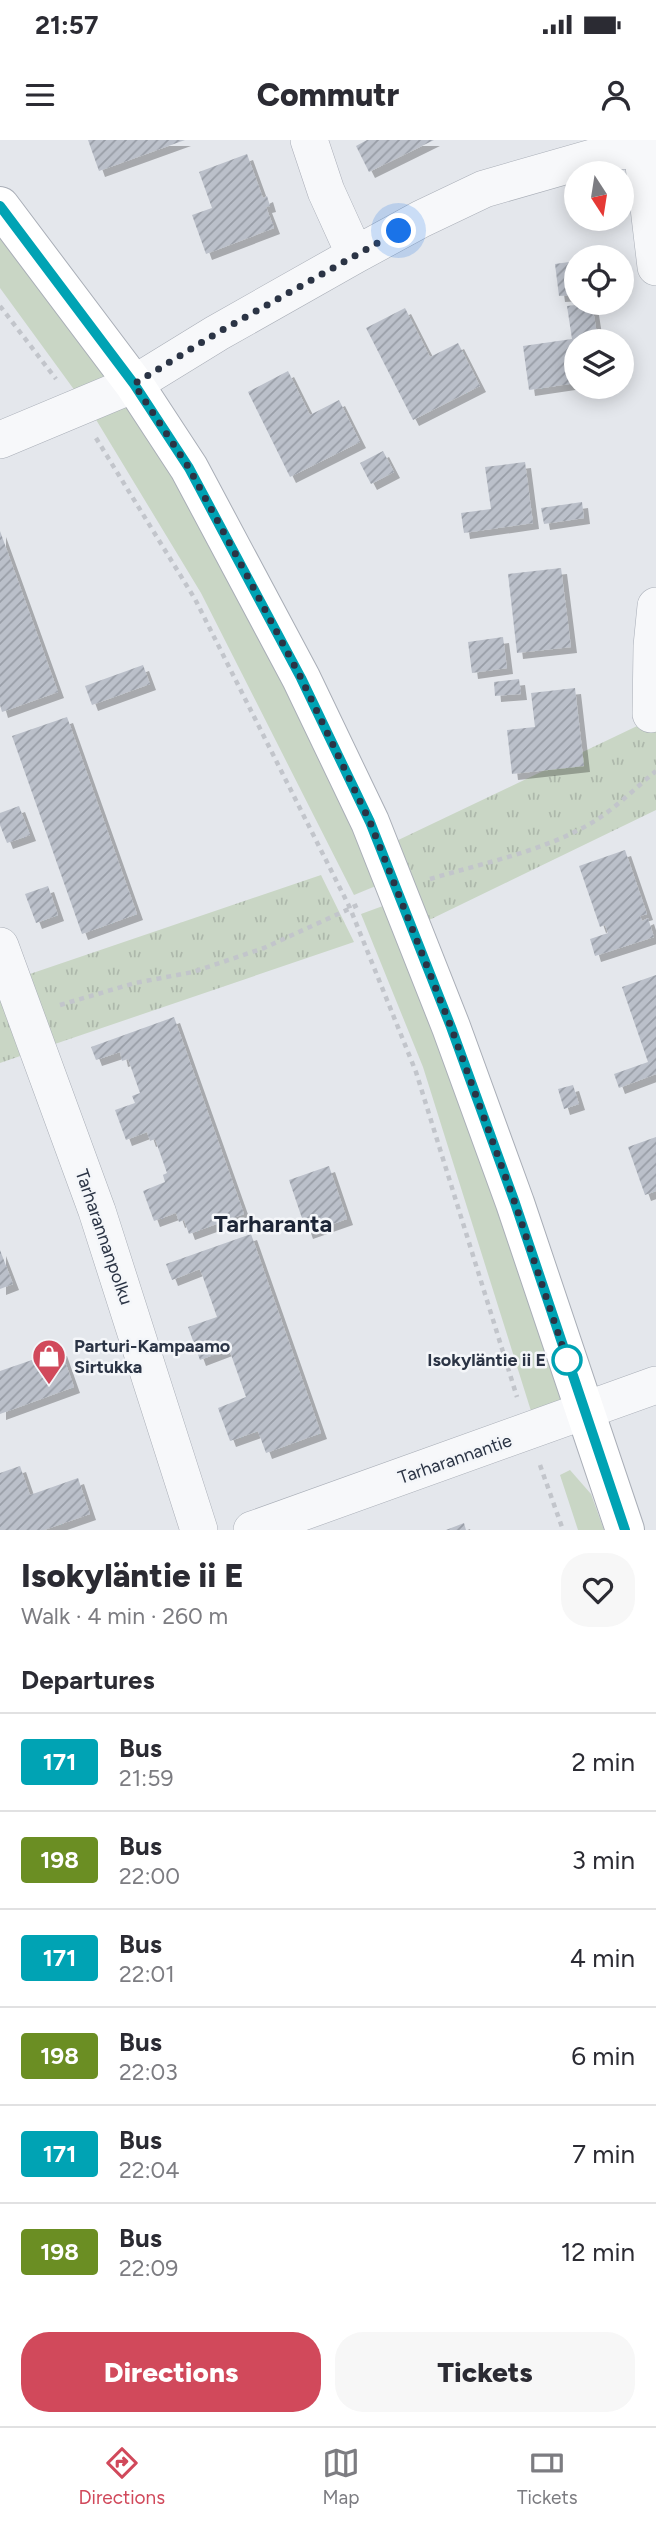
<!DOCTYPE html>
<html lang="en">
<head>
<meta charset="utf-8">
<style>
	:root { --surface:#fff; --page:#f7f7f7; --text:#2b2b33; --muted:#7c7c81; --line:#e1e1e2; --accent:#d1495b }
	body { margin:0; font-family:Figtree,sans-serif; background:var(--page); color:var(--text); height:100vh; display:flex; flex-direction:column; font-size:26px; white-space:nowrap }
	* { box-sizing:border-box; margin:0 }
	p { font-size:23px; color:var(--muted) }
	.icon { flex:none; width:38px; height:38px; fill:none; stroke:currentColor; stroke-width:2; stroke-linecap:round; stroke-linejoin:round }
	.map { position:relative; height:1390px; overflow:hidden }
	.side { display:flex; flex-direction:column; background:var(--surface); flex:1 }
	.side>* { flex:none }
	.badge { padding:0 14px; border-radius:5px; font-size:24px; line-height:46px }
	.needle { width:46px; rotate:168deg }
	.tools { position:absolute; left:564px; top:21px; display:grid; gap:14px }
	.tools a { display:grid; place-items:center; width:70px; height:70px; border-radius:50%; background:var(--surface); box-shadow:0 4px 18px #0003; font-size:35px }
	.you { position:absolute; width:35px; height:35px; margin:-18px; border:5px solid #fff; border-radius:50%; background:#1a73e8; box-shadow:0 0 0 10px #1a73e833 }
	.map>.badge { position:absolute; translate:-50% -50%; box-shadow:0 0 0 4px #fff }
	h2 { padding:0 21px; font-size:26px; line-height:63px }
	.round { display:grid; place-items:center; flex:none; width:74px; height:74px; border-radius:28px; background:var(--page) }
	.head { display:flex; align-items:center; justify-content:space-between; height:119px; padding:0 21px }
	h1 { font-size:33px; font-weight:800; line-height:52px }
	.button { display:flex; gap:14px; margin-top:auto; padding:14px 21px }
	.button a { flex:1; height:80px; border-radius:28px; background:var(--accent); color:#fff; font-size:28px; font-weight:800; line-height:80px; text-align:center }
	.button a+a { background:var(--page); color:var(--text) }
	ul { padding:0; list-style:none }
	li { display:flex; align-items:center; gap:21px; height:98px; padding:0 21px; border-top:2px solid var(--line) }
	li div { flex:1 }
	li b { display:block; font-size:26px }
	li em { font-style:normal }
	li .badge { min-width:77px; font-weight:700; text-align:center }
	.status { display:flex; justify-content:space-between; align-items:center; height:49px; padding:0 35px; background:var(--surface); direction:ltr }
	.status svg { height:19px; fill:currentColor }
	header { display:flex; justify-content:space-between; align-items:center; height:91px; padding:0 21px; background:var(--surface); font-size:32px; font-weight:800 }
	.menu { display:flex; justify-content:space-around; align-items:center; height:98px; border-top:2px solid var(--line); background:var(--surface); font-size:19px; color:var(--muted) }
	.menu a { display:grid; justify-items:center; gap:4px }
	.menu .active { color:var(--accent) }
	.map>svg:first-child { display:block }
	.grass { fill:#c9d6c5 }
	.park { fill:url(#park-tufts) }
	.building { fill:url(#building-hatch); filter:url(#shadow) }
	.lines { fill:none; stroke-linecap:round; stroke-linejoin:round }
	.street-casing { stroke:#a9aeb7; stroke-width:38 }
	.secondary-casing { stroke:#a9aeb7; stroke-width:40 }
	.path { stroke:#c2c5cb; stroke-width:4.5; stroke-dasharray:5 5; stroke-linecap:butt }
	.street { stroke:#f7f8fa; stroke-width:37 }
	.secondary { stroke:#fff; stroke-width:38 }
	.line-casing { stroke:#fff; stroke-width:16 }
	.line { stroke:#00a3b4; stroke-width:10 }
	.walk { stroke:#2b3445; stroke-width:7; stroke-dasharray:0 12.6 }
	.stop-dot { fill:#fff; stroke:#00a3b4; stroke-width:3.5 }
	.labels { text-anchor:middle; stroke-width:5; stroke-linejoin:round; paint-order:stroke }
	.street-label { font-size:18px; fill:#2b3445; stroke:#f4f6f9 }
	.poi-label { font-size:18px; font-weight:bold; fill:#2b3445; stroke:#f4f6f9; text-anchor:start }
	.stop-label { font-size:18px; font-weight:bold; fill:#2b3445; stroke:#f4f6f9; text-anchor:end }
	.district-label { font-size:24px; font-weight:bold; fill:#1d2536; stroke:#f4f6f9 }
</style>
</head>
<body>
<div class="status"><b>21:57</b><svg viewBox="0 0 49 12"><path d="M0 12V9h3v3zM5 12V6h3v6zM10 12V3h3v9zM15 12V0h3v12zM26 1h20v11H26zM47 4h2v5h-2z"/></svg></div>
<header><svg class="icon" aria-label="menu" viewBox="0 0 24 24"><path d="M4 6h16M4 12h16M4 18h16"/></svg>Commutr<svg class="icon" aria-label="person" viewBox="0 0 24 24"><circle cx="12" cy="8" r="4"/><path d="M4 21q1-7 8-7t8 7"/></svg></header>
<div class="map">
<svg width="656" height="1390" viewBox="0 0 656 1390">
	<defs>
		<pattern id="park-tufts" width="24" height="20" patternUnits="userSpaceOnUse" patternTransform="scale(1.75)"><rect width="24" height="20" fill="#c9d6c5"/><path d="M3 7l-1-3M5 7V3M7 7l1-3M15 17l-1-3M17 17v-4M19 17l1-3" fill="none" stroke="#adb8ab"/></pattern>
		<pattern id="building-hatch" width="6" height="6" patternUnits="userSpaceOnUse" patternTransform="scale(1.75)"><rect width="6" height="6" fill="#bbc0ca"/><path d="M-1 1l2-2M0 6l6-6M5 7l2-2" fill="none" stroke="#989da6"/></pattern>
		<filter id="shadow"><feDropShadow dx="6" dy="6" stdDeviation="0" flood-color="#0004"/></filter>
	</defs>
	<rect width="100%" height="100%" fill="#e4e7ec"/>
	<path class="grass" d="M 0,89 L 115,237 L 78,255 L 0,148 Z
		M 127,258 L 232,432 L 383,743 L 354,755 L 201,453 L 92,273 Z
		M 391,763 L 569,1259 L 531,1271 L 423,927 L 361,774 Z
		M 570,1330 L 591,1354 L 604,1390 L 578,1390 L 560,1335 Z"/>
	<path class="park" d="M 656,577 L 656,670 L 425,782 L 392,703 Z
		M 321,735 L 354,802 L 52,905 L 24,836 Z
		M 0,856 L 26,914 L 0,923 Z"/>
	<path class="building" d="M 88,0 L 185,0 L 99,31 Z
		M 367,0 L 434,0 L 369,32 L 356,6 Z
		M 247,14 L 263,58 L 267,56 L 270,66 L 266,67 L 274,88 L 206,114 L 192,75 L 212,68 L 199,32 Z
		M 576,121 L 576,155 L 559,156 L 555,124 Z
		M 592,163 L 598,201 L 576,201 L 576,243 L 529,250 L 523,206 L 572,199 L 567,166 Z
		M 405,168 L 430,217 L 458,203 L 480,246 L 413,280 L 366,188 Z
		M 288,231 L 310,275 L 339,260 L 360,302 L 290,337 L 248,252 Z
		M 383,311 L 394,332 L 371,344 L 360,323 Z
		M 525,322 L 533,383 L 464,393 L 461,373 L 491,369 L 485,327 Z
		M 582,362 L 584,378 L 544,384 L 541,368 Z
		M 0,391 L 58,552 L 2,572 L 0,565 Z
		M 561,428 L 571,507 L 517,513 L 508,434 Z
		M 503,497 L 507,528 L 472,533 L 468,502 Z
		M 143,525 L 150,544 L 92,565 L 85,546 Z
		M 519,539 L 521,554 L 495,556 L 494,542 Z
		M 575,548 L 584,626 L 512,634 L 507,590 L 535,587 L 531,553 Z
		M 67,577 L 137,774 L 82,794 L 12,596 Z
		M 19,666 L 30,695 L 7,703 L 0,685 L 0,673 Z
		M 625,710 L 647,774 L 640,776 L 642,781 L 648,778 L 654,797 L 595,816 L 590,799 L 608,793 L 605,785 L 600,787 L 579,726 Z
		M 48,746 L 58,775 L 36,783 L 25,754 Z
		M 656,835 L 656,934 L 619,948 L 614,934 L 648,922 L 622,847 Z
		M 174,877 L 244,1074 L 189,1094 L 184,1080 L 179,1082 L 176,1073 L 154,1081 L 143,1051 L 165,1042 L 163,1035 L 167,1033 L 155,999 L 150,1001 L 147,992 L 126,1000 L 115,970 L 135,963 L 132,956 L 140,953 L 128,919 L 122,921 L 120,912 L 96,920 L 91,907 Z
		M 573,945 L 579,964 L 564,969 L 558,949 Z
		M 656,997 L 656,1051 L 645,1055 L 628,1007 Z
		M 329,1026 L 347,1079 L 307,1093 L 289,1040 Z
		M 251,1094 L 321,1293 L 266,1313 L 258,1291 L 230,1301 L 218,1268 L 246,1257 L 229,1209 L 200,1220 L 188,1187 L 217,1177 L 200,1129 L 172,1140 L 166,1124 Z
		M 0,1110 L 13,1144 L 0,1149 Z
		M 61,1210 L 74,1247 L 0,1274 L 0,1231 Z
		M 20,1326 L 30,1355 L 78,1338 L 90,1374 L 44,1390 L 0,1390 L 0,1333 Z
		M 464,1383 L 466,1390 L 446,1390 Z"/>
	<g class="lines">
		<g class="street-casing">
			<path id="street" d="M 309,0 L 326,51 L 355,115
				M 641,0 L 656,127
				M 0,300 L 134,244 L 217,193 L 355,115 L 421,79 L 484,49 L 613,12 L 641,8 L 656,11
				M 651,574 L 652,506 L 656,466
				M 0,806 L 97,1071 L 199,1390
				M 252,1390 L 656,1245"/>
		</g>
		<g class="secondary-casing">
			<path id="secondary" d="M 0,66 L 134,244 L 189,328 L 301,538 L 370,682 L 451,887 L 515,1063 L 625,1390"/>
		</g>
		<path class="path" d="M 0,166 L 56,239
			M 96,298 L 195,459 L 350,768 L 416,932 L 517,1257
			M 430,739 C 483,723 540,712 588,685 C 613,671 634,649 656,631
			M 60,865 L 135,843 L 193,832 L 264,808 L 362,763
			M 540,1325 L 563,1390"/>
		<use href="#street" class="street"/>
		<use href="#secondary" class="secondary"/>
	</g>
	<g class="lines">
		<g class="line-casing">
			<path id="line" d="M 0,66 L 134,244 L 189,328 L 301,538 L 370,682 L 451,887 L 515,1063 L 625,1390"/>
		</g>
		<use href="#line" class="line"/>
		<path class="walk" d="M 399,91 L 217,193 L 134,244 L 189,328 L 243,428 L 301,538 L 370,682 L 451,887 L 515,1063 L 567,1220"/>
	</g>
	<defs>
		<g id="shop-pin" transform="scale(1.75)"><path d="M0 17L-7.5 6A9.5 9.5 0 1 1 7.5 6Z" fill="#d1495b" stroke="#f4f6f9"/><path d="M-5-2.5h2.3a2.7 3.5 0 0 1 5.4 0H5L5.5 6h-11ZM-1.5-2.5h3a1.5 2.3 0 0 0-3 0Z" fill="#fff"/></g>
	</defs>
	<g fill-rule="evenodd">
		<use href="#shop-pin" x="49" y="1216"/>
	</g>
	<circle class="stop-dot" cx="567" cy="1220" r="14"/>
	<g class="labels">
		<g class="street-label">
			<text transform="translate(104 1097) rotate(71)" y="6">Tarharannanpolku</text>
			<text transform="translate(455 1319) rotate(-19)" y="6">Tarharannantie</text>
		</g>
		<g class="poi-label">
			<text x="74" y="1212">Parturi-Kampaamo<tspan x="74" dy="21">Sirtukka</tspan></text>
		</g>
		<g class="stop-label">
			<text x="546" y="1226">Isokyläntie ii E</text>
		</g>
		<g class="district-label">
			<text x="273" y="1092">Tarharanta</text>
		</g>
	</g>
</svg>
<div class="tools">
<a><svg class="needle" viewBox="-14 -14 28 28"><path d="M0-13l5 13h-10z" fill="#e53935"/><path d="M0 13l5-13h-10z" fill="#7c7c81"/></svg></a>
<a><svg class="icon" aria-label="locate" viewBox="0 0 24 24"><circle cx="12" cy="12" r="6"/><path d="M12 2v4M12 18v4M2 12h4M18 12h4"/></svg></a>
<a><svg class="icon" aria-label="layers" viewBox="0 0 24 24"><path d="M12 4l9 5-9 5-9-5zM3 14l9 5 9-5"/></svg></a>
</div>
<div class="you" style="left:399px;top:91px"></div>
</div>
<section class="side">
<div class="head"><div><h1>Isokyläntie ii E</h1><p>Walk · 4 min · 260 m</p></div><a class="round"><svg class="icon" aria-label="heart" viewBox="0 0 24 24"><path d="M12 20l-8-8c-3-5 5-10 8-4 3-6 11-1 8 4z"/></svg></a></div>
<h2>Departures</h2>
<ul>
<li><span class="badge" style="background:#00a3b4;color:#fff">171</span><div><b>Bus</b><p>21:59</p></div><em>2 min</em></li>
<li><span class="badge" style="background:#6b8e23;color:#fff">198</span><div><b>Bus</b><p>22:00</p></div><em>3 min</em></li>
<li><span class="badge" style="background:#00a3b4;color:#fff">171</span><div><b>Bus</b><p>22:01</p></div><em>4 min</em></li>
<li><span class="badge" style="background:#6b8e23;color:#fff">198</span><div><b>Bus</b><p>22:03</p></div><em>6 min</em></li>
<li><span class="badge" style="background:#00a3b4;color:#fff">171</span><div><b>Bus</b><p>22:04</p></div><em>7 min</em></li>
<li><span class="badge" style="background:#6b8e23;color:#fff">198</span><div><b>Bus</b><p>22:09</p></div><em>12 min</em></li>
</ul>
<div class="button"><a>Directions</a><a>Tickets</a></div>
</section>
<nav class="menu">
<a class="active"><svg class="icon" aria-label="directions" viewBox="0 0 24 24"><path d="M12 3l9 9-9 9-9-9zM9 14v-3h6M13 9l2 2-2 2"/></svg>Directions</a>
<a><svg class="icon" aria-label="map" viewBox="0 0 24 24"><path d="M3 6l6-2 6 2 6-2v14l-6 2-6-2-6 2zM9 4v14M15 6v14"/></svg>Map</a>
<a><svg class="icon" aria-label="tickets" viewBox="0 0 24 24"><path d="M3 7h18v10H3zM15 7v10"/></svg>Tickets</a>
</nav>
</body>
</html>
